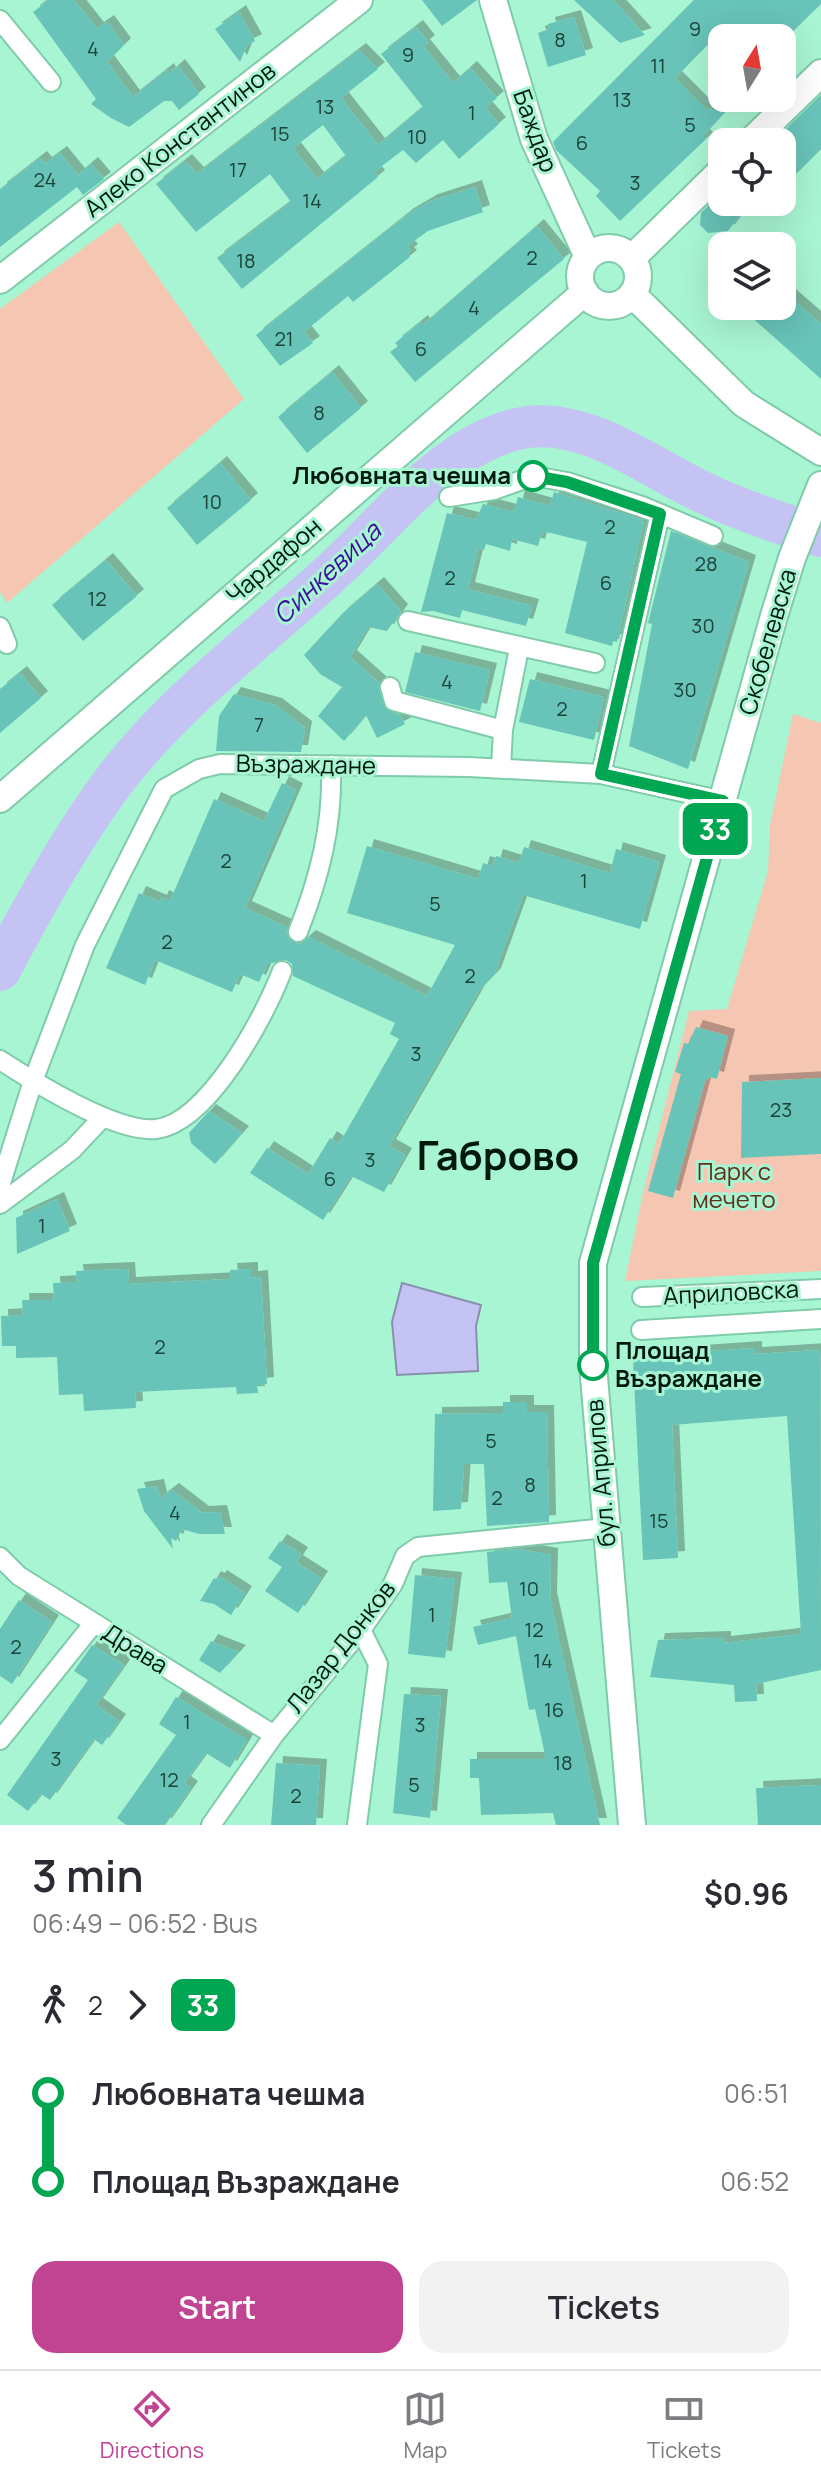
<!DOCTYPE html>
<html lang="en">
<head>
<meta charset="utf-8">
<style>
	:root { --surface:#fff; --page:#f2f2f3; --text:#2b2b33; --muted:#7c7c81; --line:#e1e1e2; --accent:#c14493 }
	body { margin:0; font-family:Manrope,sans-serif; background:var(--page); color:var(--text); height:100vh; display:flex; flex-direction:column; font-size:30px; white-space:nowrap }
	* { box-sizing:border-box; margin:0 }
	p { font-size:26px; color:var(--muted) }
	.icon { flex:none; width:44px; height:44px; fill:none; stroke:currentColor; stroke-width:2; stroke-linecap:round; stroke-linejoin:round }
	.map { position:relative; height:1825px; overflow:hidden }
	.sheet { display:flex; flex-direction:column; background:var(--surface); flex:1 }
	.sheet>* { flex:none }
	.badge { padding:0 16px; border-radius:12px; font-size:28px; line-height:52px }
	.needle { width:52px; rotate:11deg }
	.controls { position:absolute; left:708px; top:24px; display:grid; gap:16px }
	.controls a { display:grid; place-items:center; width:88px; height:88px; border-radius:16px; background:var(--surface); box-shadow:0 8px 32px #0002; font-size:40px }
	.map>.badge { position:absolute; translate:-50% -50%; box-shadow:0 0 0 4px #fff }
	.legs { display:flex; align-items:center; gap:12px; height:88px; padding:0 32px; font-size:26px }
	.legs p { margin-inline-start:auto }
	.headline { display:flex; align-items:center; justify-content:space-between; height:136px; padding:0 32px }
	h1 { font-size:44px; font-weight:600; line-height:60px }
	.button { display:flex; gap:16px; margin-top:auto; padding:16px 32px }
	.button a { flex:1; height:92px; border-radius:24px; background:var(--accent); color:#fff; font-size:32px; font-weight:600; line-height:92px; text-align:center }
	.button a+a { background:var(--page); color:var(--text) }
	ul { padding:0 32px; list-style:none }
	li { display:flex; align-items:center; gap:28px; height:88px; font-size:30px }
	li i { display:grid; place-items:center; width:12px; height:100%; margin:0 10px; background:currentColor }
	li i::after { content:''; width:20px; height:20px; margin:-10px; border:6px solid; border-radius:50%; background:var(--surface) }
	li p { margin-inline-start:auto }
	li:first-child i { background:linear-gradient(#0000 50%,currentColor 0) }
	li:last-child i { background:linear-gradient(currentColor 50%,#0000 0) }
	.menu { display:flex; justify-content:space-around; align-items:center; height:112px; border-top:2px solid var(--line); background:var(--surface); font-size:22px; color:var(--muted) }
	.menu a { display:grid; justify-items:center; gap:4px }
	.menu .on { color:var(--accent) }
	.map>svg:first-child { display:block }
	.green { fill:#f5c6b1 }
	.water { fill:#c4c3f3; stroke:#8990ae; stroke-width:2 }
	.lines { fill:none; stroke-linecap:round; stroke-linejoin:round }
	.river { stroke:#c4c3f3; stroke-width:42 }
	.building { fill:#67c3b8; fill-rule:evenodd; filter:url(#shadow) }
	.street-casing { stroke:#7fcbaa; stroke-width:22 }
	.secondary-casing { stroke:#7fcbaa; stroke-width:30 }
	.street { stroke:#fff; stroke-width:18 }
	.secondary { stroke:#fff; stroke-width:26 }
	.line-1-casing { stroke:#fff; stroke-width:18 }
	.line-1 { stroke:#00a651; stroke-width:12 }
	.stop-1-dot { fill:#fff; stroke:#00a651; stroke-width:4 }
	.labels { text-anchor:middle; stroke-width:6; stroke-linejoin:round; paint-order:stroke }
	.number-label { font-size:20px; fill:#1a4438 }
	.street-label { font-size:24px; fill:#00190e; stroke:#a8f5d3 }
	.stop-label { font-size:24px; font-weight:bold; fill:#00190e; stroke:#a8f5d3; text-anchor:end }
	.park-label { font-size:24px; fill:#603018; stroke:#a8f5d3 }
	.water-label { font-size:26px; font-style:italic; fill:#3d0e9c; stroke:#a8f5d3 }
	.town-label { font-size:40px; font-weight:bold; fill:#00190e; stroke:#a8f5d3 }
</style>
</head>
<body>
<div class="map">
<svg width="821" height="1825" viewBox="0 0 821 1825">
	<defs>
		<filter id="shadow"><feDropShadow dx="7" dy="-7" stdDeviation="0" flood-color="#0004"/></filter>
	</defs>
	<rect width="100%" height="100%" fill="#a8f5d3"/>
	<path class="green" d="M 119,222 L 244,399 L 7,603 L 0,592 L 0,309 Z
		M 793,714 L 821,723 L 821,1271 L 625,1281 L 642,1197 L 689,1011 L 727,1009 L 768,871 L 770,825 Z"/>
	<path class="water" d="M 402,1283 L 481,1305 L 476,1326 L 478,1371 L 397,1375 L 392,1322 Z"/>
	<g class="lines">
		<path class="river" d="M 0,970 C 33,907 80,823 124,768 C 183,695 262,636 331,573 C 372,536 406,493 451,461 C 473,445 500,431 528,427 C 588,420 645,464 696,489 C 736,509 778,523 821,536"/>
	</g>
	<path class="building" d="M 49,0 L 74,0 L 97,29 L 107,22 L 124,45 L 107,62 L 133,97 L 167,70 L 169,74 L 178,66 L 199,94 L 179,110 L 172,101 L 164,101 L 129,127 L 111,118 L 91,104 L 96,99 L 33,12 Z
		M 422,0 L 477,0 L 442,26 Z
		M 574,0 L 613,0 L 645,35 L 620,43 Z
		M 694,0 L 821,0 L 821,4 L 786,38 L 733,38 L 723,29 L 675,78 L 706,109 L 725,112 L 703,136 L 706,139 L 620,221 L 596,196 L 600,191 L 556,150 L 553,142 Z
		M 239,12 L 255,41 L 247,45 L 240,62 L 215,29 Z
		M 574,17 L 586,55 L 548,67 L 538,33 L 549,29 L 548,24 Z
		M 416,27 L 428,42 L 423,46 L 453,83 L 470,68 L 497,98 L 485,108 L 499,124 L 459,159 L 443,140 L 416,163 L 403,150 L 374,172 L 378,177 L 242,289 L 217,258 L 291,202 L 270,174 L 196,232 L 156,184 L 185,161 L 197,174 L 359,50 L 378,69 L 341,98 L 378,145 L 423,107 L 381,54 ZM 323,125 L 346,156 L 317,179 L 293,148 Z
		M 821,95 L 821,149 L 782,188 L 782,133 Z
		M 60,153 L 78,175 L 91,164 L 104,179 L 83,195 L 77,187 L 0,247 L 0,189 L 40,158 L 45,164 Z
		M 475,187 L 483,212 L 428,231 L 407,246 L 411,251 L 407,254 L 410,257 L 353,302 L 348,296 L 304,332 L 313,343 L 280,366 L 256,335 L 407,215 L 431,201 Z
		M 722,192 L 722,202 L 750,202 L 728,231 L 708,233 L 700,225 L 701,213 Z
		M 537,226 L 564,259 L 415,382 L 390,352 L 398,346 L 395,343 L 421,322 L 423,325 Z
		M 782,290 L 821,324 L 821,379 L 739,306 L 782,306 Z
		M 332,372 L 361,408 L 307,453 L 278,417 Z
		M 220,463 L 251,500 L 197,545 L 167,508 Z
		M 554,492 L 644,520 L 617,642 L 613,641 L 612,646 L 565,633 L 587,542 L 551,533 L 542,532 L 538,546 L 512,539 L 510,551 L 486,544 L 484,550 L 478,548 L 468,589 L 532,606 L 526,626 L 462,610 L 460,618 L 433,611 L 421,612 L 447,513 L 476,520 L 483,504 L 514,512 L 518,497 L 550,506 Z
		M 671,531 L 749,562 L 688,769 L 629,746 L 652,624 L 648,623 Z
		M 106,560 L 137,596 L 83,641 L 52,605 Z
		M 377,584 L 401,611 L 387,631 L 368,627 L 350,657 L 379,683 L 385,709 L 400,715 L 405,724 L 377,738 L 366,715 L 344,741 L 318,716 L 342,687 L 320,674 L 304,655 L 343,613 Z
		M 415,652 L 490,670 L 480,711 L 405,692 Z
		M 20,673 L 41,698 L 0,733 L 0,689 Z
		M 530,679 L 604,697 L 594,740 L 519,722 Z
		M 234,694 L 275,705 L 305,728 L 301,752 L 216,751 L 219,716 Z
		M 282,783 L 296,790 L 245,908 L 287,927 L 286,935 L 293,943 L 301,944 L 309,937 L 427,996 L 455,945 L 347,913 L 367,846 L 478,879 L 483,863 L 493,866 L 496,856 L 519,863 L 524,847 L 610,873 L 616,849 L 659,862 L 640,929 L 523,895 L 494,975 L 478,992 L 389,1146 L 405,1155 L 384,1192 L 351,1176 L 323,1220 L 250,1173 L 267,1148 L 308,1174 L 330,1138 L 339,1144 L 399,1039 L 390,1034 L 395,1023 L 293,976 L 292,964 L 286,960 L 267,964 L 259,982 L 240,974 L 232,992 L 155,960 L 145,985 L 106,968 L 139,893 L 160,902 L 162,897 L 170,901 L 214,799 L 264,821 Z
		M 696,1027 L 728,1036 L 717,1079 L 710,1077 L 705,1081 L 673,1198 L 648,1191 L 681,1074 L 675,1072 L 684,1043 L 688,1044 Z
		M 821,1078 L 821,1154 L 741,1158 L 742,1082 Z
		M 209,1111 L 242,1133 L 215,1164 L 191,1143 L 189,1133 Z
		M 57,1199 L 70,1231 L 17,1254 L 16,1218 Z
		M 128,1269 L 129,1284 L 231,1279 L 230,1270 L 251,1269 L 251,1278 L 261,1277 L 267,1384 L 257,1385 L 258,1393 L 237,1394 L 236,1387 L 135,1392 L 136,1408 L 84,1411 L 83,1394 L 59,1395 L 57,1357 L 16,1358 L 16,1346 L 2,1346 L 1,1316 L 23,1315 L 22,1300 L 54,1300 L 53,1283 L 77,1282 L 76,1271 Z
		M 755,1348 L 755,1354 L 820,1350 L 821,1670 L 756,1684 L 757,1701 L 735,1702 L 734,1685 L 650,1677 L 658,1640 L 724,1638 L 724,1643 L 801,1634 L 787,1416 L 672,1425 L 678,1558 L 643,1560 L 633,1360 L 697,1357 L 697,1352 Z
		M 503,1402 L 527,1402 L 527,1412 L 547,1412 L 549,1522 L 487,1526 L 484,1464 L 464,1464 L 461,1509 L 433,1511 L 435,1414 L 503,1413 Z
		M 157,1486 L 160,1499 L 172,1490 L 202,1513 L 220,1512 L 225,1534 L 199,1534 L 182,1529 L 176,1541 L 171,1538 L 173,1549 L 144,1511 L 137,1489 Z
		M 280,1541 L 301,1554 L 296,1562 L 321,1578 L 298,1613 L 265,1591 L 282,1567 L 268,1558 Z
		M 519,1549 L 551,1555 L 550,1599 L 600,1825 L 556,1825 L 553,1813 L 481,1815 L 479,1778 L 470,1778 L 470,1759 L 546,1759 L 535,1709 L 529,1710 L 516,1636 L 478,1645 L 473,1627 L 512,1618 L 507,1582 L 489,1583 L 487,1552 Z
		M 415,1575 L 455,1579 L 445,1658 L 408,1654 Z
		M 220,1577 L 245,1593 L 231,1615 L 214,1604 L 200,1601 L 214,1578 L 218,1580 Z
		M 19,1600 L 52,1622 L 12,1684 L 0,1676 L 0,1629 Z
		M 211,1641 L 239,1652 L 220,1673 L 199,1660 Z
		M 92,1645 L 124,1665 L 96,1705 L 119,1721 L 102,1745 L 94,1739 L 50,1800 L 41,1794 L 28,1811 L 7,1795 L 88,1680 L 74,1671 Z
		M 404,1694 L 441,1696 L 430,1818 L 393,1813 Z
		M 176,1697 L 247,1740 L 230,1768 L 206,1753 L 184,1783 L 191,1788 L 165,1825 L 126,1825 L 117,1818 L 176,1735 L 159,1724 Z
		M 276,1763 L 320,1766 L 316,1825 L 271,1825 Z
		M 821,1785 L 821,1825 L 758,1825 L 756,1788 Z"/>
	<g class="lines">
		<g class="street-casing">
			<path id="street" d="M 0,20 L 51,82
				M 449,497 L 494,490 L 533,476 L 567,482 L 642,506 L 713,536
				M 408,621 L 595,663
				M 0,627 L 7,644
				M 390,687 L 394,701 L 503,730
				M 501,768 L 503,730 L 519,648
				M 601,774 L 660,514
				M 298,932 C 320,876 333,825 331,765
				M 0,1060 C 34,1082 116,1133 156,1129 C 208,1123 265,1016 282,971
				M 0,1186 L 33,1081 L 85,945 L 164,789 L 199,769 L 220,764 L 469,767 L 601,774 L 723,801
				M 0,1204 L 72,1150 L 103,1117
				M 642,1297 L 821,1289
				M 641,1330 L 821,1319
				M 0,1557 L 19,1576 L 274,1735
				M 0,1740 L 94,1623
				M 211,1825 L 274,1735 L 361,1630 L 393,1584 L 405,1556 L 418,1547 L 606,1528
				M 357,1825 L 378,1664 L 361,1630"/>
		</g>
		<g class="secondary-casing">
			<path id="secondary" d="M 493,0 L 534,139 L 588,257
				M 750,142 L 821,73
				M580 277a29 29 0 1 1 58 0a29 29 0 1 1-58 0Z
				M 632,258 L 722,170
				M 0,280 L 359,0
				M 632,294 L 744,404 L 821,452
				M 0,799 L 585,292
				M 632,1825 L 593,1365 L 593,1263 L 774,616 L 792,558 L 821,485"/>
		</g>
		<use href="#street" class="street"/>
		<use href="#secondary" class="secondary"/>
	</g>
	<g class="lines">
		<g class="line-1-casing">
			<path id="line-1" d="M 533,476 L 567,482 L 660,514 L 601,774 L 723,801 L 593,1263 L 593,1365"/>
		</g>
		<use href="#line-1" class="line-1"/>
	</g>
	<g class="stop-1-dot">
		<circle cx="533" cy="476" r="14"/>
		<circle cx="593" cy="1365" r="14"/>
	</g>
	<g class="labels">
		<g class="number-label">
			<text x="695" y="36">9</text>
			<text x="560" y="47">8</text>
			<text x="93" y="56">4</text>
			<text x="408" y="62">9</text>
			<text x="658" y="73">11</text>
			<text x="622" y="107">13</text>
			<text x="325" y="114">13</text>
			<text x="472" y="120">1</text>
			<text x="690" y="132">5</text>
			<text x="280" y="141">15</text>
			<text x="417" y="144">10</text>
			<text x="582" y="150">6</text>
			<text x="238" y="177">17</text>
			<text x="45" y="187">24</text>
			<text x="635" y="190">3</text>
			<text x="312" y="208">14</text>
			<text x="532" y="265">2</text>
			<text x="246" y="268">18</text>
			<text x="474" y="315">4</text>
			<text x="284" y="346">21</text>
			<text x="421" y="356">6</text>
			<text x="319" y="420">8</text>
			<text x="212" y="509">10</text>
			<text x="610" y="534">2</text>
			<text x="706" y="571">28</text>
			<text x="450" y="585">2</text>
			<text x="606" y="590">6</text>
			<text x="97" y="606">12</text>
			<text x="703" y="633">30</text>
			<text x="447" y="689">4</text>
			<text x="685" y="697">30</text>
			<text x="562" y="716">2</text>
			<text x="259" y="732">7</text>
			<text x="226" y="868">2</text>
			<text x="584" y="888">1</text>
			<text x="435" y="911">5</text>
			<text x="167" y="949">2</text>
			<text x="470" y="983">2</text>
			<text x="416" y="1061">3</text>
			<text x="781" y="1117">23</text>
			<text x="370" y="1167">3</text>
			<text x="330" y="1186">6</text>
			<text x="42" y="1233">1</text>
			<text x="160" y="1354">2</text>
			<text x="491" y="1448">5</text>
			<text x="530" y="1492">8</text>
			<text x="497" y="1505">2</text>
			<text x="175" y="1520">4</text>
			<text x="659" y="1528">15</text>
			<text x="529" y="1596">10</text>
			<text x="432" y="1622">1</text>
			<text x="534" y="1637">12</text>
			<text x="16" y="1654">2</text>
			<text x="543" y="1668">14</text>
			<text x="554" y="1717">16</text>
			<text x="187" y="1729">1</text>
			<text x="420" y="1732">3</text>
			<text x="56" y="1766">3</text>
			<text x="563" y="1770">18</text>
			<text x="169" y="1787">12</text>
			<text x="414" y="1792">5</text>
			<text x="296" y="1803">2</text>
		</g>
		<g class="street-label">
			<text transform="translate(535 131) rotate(70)" y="8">Баждар</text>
			<text transform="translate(180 140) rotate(-38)" y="8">Алеко Константинов</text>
			<text transform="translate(274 561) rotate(-41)" y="8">Чардафон</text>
			<text transform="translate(768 642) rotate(-74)" y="8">Скобелевска</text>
			<text transform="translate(306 765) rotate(1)" y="8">Възраждане</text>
			<text transform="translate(731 1293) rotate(-3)" y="8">Априловска</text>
			<text transform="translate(601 1473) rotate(-95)" y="8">бул. Априлов</text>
			<text transform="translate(341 1647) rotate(-52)" y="8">Лазар Донков</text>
			<text transform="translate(135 1649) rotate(32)" y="8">Драва</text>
		</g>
		<g class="stop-label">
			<text x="511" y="484">Любовната чешма</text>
			<text x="615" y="1359" text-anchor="start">Площад<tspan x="615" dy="28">Възраждане</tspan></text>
		</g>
		<g class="park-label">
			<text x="734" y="1180">Парк с<tspan x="734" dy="28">мечето</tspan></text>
		</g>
		<g class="water-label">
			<text transform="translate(327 573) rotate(-43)" y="9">Синкевица</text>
		</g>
		<g class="town-label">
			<text x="498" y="1170">Габрово</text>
		</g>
	</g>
</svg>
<div class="controls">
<a><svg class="needle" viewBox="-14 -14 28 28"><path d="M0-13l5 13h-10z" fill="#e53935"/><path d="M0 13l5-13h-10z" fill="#7c7c81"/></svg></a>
<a><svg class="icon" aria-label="locate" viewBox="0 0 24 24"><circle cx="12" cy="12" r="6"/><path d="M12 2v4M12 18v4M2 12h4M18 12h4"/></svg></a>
<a><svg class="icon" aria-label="layers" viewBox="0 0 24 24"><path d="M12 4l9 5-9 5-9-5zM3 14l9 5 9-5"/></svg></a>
</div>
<b class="badge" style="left:715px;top:829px;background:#00a651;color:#fff">33</b>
</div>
<section class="sheet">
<div class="headline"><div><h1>3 min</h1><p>06:49 – 06:52 · Bus</p></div><b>$0.96</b></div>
<div class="legs"><svg class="icon" aria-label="walk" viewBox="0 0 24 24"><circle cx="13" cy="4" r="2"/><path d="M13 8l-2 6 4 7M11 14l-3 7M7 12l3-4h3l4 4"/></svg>2<svg class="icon" aria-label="forward" viewBox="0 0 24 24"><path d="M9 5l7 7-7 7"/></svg><b class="badge" style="background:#00a651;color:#fff">33</b></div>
<ul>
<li><i style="color:#00a651"></i><b>Любовната чешма</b><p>06:51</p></li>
<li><i style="color:#00a651"></i><b>Площад Възраждане</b><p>06:52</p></li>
</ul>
<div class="button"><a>Start</a><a>Tickets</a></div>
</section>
<nav class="menu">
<a class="on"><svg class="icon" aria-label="directions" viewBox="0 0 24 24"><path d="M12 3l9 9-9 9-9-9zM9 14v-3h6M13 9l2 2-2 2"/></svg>Directions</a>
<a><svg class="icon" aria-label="map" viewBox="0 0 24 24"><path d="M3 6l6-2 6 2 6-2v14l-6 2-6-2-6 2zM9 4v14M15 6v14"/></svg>Map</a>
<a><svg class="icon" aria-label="tickets" viewBox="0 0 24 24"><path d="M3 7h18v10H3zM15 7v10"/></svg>Tickets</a>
</nav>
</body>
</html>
